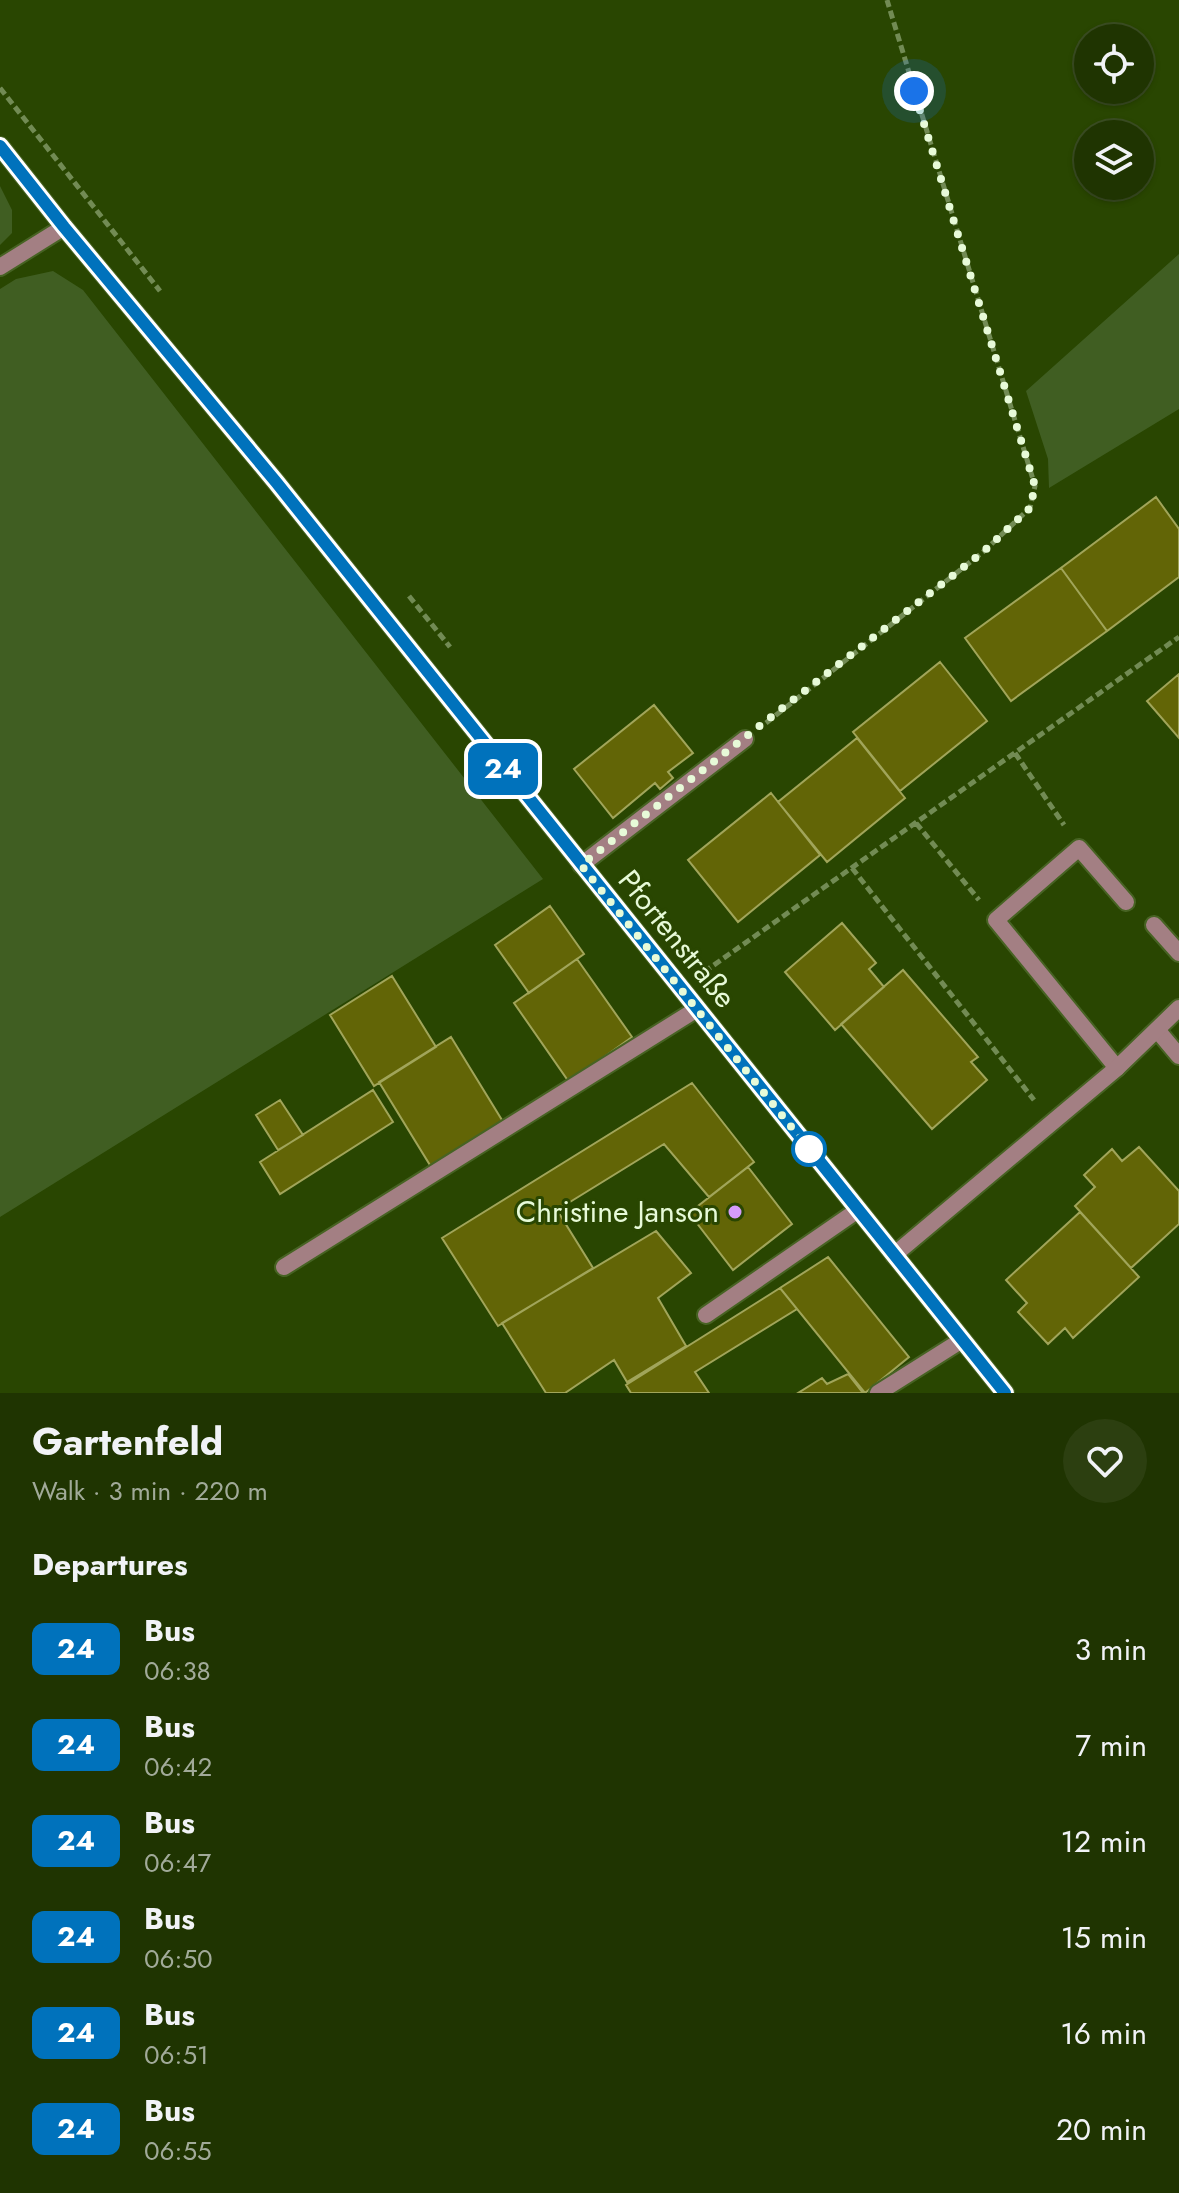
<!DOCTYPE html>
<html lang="en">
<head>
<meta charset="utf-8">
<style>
	:root { --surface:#1f3401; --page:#2c3f10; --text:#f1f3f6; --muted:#a1aa99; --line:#3c4f23 }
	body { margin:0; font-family:Jost,sans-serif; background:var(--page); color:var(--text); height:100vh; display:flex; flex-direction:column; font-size:30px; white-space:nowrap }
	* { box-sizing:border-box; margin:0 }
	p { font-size:26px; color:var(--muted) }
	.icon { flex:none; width:44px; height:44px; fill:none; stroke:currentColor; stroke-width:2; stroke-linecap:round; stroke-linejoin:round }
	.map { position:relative; height:1393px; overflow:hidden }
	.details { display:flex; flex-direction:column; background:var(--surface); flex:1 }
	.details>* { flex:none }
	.badge { padding:0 16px; border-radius:12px; font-size:28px; line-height:52px }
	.fabs { position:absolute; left:1074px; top:24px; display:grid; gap:16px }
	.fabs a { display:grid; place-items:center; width:80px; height:80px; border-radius:50%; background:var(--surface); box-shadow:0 2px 6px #0004,0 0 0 2px var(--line); font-size:40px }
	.you { position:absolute; width:40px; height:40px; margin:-20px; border:6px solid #fff; border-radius:50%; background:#1a73e8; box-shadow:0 0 0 12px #1a73e833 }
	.map>.badge { position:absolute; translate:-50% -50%; box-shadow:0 0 0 4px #fff }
	h2 { padding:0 32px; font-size:30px; line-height:72px }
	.round { display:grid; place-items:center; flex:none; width:84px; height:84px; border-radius:42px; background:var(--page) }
	.head { display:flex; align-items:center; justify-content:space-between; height:136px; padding:0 32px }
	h1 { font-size:38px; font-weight:700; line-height:60px }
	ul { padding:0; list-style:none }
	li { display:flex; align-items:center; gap:24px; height:96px; padding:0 32px }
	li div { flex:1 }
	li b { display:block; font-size:30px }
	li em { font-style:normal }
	li .badge { min-width:88px; font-weight:700; text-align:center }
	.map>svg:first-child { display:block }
	.green { fill:#405e22 }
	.building { fill:#626506; stroke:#a1a55a; stroke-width:2 }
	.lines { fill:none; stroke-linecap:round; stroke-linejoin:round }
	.service-casing { stroke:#476323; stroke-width:20 }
	.minor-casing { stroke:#476323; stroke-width:20 }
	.tertiary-casing { stroke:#476323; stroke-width:20 }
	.path { stroke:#728b54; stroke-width:5; stroke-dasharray:8 4; stroke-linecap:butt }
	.service { stroke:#a37f83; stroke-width:16 }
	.minor { stroke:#a37f83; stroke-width:16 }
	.tertiary { stroke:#a37f83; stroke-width:16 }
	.line-casing { stroke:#fff; stroke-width:18 }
	.line { stroke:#0072bc; stroke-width:12 }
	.walk { stroke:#e7fad8; stroke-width:8; stroke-dasharray:0 14.4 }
	.stop-dot { fill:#fff; stroke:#0072bc; stroke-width:4 }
	.poi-dot { fill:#d59bfa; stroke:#294601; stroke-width:3 }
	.labels { text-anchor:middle; stroke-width:6; stroke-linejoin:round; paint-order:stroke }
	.street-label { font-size:30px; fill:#e7fad8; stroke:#294601 }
	.poi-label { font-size:30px; fill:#e7fad8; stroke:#294601; text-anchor:end }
</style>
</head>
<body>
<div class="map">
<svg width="1179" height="1393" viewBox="0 0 1179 1393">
	<rect width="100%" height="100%" fill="#294601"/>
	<path class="green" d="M 0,186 L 12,210 L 12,233 L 0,245 Z
		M 1179,254 L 1179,409 L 1049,488 L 1048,459 L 1026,391 Z
		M 53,271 L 83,290 L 543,879 L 0,1217 L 0,289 L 16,279 Z"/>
	<path class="building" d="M 1156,497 L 1179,529 L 1179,577 L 1107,631 L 1061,568 Z
		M 1061,568 L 1107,631 L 1011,701 L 965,638 Z
		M 940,662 L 987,721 L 900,791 L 853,732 Z
		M 1179,674 L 1179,738 L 1147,701 Z
		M 654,705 L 693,753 L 668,772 L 673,778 L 660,789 L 655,783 L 613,818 L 574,769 Z
		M 857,738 L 905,798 L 827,862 L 778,802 Z
		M 771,793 L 820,855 L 738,922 L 688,860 Z
		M 550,906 L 584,954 L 529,993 L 495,945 Z
		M 842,923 L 876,963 L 869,969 L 884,987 L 835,1030 L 785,972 Z
		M 577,959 L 632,1037 L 569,1082 L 514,1003 Z
		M 903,970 L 978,1057 L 971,1062 L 987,1080 L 932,1129 L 841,1024 Z
		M 392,976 L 436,1047 L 374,1086 L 330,1015 Z
		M 451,1037 L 505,1125 L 433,1170 L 379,1082 Z
		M 692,1083 L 754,1162 L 709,1197 L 664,1144 L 557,1210 L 593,1268 L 498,1326 L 442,1238 Z
		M 373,1090 L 393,1122 L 280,1194 L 260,1162 Z
		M 280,1100 L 303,1135 L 278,1150 L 256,1115 Z
		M 1139,1147 L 1179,1191 L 1179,1224 L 1131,1268 L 1075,1206 L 1095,1187 L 1084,1175 L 1112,1149 L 1122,1161 Z
		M 748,1167 L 792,1224 L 733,1270 L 689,1213 Z
		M 1080,1212 L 1139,1277 L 1073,1338 L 1065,1328 L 1048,1344 L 1018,1312 L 1027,1303 L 1006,1280 Z
		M 656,1231 L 691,1273 L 658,1298 L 686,1346 L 627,1382 L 614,1360 L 565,1393 L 546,1393 L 502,1323 Z
		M 828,1257 L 909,1357 L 865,1393 L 780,1288 Z
		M 780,1288 L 797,1309 L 695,1372 L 709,1393 L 631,1393 L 626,1385 Z
		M 848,1374 L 863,1393 L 798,1393 L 822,1378 L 827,1384 Z"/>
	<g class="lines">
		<g class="service-casing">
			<path id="service" d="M 0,267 L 64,227
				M 581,865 L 745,739
				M 1154,925 L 1179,953
				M 1158,1031 L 1179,1056
				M 1117,1068 L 996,920 L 1079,848 L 1126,902
				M 284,1267 L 697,1009
				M 706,1315 L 858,1210
				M 878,1393 L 962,1340"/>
		</g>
		<g class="minor-casing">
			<path id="minor" d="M 894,1255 L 1117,1068 L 1179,1008"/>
		</g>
		<g class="tertiary-casing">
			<path id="tertiary" d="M 0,146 L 64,227 L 276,482 L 1005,1393"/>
		</g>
		<path class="path" d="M 0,88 L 160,291
			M 409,596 L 450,647
			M 766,723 L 983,552 L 1030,508 L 1035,486 L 887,0
			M 1015,753 L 1064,825
			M 916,823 L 979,900
			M 852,868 L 1034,1100
			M 704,972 L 1179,637"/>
		<use href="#service" class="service"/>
		<use href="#minor" class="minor"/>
		<use href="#tertiary" class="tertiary"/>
	</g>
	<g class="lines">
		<g class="line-casing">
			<path id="line" d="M 0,146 L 64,227 L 276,482 L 1005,1393"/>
		</g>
		<use href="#line" class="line"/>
		<path class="walk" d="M 809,1149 L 581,865 L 983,552 L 1030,508 L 1035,486 L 914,91"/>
	</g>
	<circle class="stop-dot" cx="809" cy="1149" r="16"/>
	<circle class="poi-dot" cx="735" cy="1212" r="8"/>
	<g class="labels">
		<g class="street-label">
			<text transform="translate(677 939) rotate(51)" y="10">Pfortenstraße</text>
		</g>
		<g class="poi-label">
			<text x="719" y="1222">Christine Janson</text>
		</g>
	</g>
</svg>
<div class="fabs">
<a><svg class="icon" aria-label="locate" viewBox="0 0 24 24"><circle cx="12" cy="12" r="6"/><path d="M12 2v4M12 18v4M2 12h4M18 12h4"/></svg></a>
<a><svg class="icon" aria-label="layers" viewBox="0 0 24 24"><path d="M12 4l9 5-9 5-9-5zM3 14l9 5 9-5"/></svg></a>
</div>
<div class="you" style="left:914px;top:91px"></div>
<b class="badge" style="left:503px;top:769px;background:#0072bc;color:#fff">24</b>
</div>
<section class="details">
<div class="head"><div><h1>Gartenfeld</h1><p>Walk · 3 min · 220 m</p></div><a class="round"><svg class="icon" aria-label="heart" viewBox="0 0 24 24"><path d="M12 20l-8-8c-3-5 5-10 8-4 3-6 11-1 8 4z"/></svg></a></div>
<h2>Departures</h2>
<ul>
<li><span class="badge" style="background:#0072bc;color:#fff">24</span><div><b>Bus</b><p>06:38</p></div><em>3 min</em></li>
<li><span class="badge" style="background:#0072bc;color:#fff">24</span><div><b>Bus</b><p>06:42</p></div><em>7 min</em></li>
<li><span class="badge" style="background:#0072bc;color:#fff">24</span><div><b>Bus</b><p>06:47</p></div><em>12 min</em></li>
<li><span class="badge" style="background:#0072bc;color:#fff">24</span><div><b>Bus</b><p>06:50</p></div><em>15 min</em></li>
<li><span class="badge" style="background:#0072bc;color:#fff">24</span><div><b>Bus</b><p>06:51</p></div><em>16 min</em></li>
<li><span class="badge" style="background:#0072bc;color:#fff">24</span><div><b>Bus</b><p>06:55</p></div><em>20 min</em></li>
</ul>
</section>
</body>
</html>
